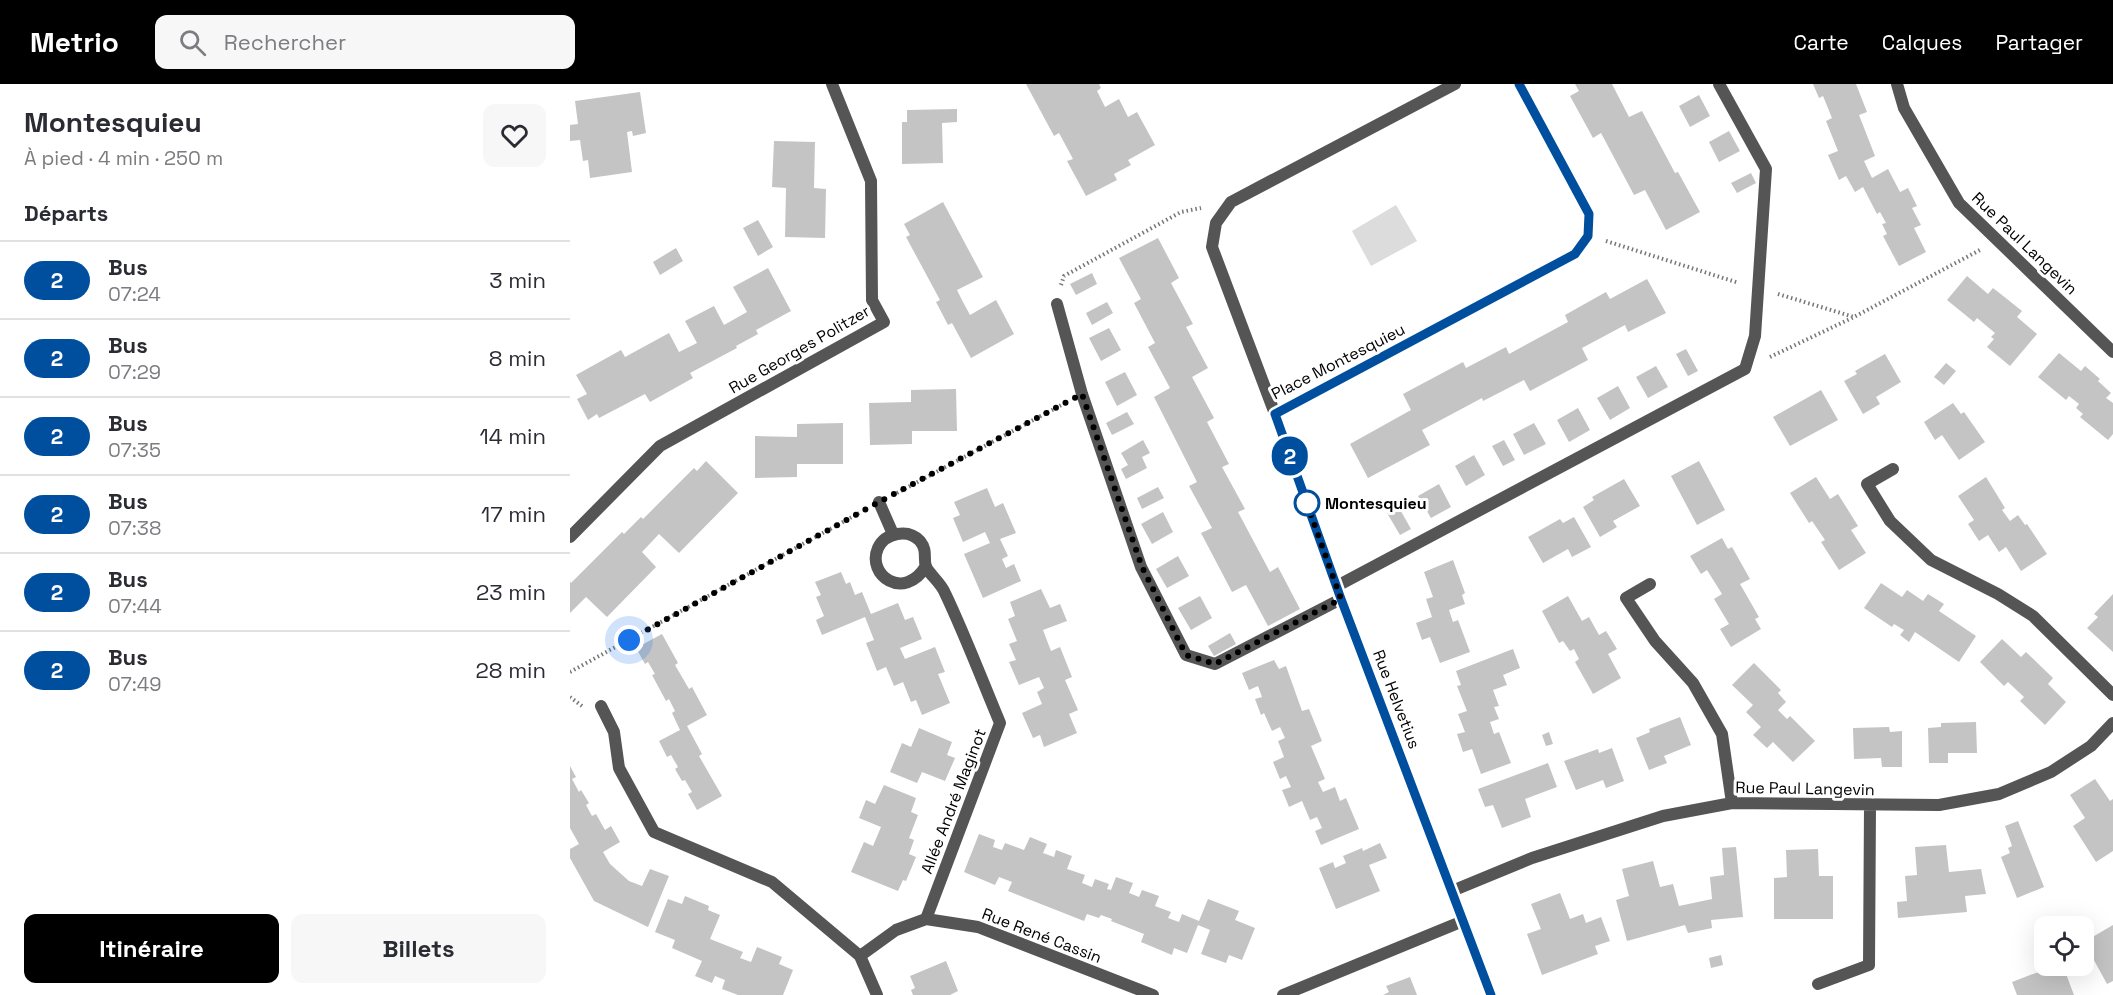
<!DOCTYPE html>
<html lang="fr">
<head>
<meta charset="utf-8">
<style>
	:root { --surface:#fff; --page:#f7f7f7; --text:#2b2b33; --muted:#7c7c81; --line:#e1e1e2; --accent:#000 }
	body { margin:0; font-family:"Space Grotesk",sans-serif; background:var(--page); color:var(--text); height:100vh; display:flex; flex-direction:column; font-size:22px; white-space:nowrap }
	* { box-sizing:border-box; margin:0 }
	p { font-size:20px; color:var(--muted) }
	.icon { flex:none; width:33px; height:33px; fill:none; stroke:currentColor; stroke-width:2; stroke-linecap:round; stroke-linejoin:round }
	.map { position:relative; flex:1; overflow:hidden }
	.side { display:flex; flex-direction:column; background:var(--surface); width:570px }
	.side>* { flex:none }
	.badge { padding:0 12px; border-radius:20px; font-size:21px; line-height:39px }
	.fabs { position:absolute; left:1464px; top:832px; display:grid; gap:12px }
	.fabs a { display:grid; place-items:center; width:60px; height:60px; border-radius:12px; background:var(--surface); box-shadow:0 6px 24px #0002; font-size:30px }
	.you { position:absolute; width:30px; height:30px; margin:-15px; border:4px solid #fff; border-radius:50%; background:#1a73e8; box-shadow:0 0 0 9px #1a73e833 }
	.map>.badge { position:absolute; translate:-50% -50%; box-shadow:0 0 0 3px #fff }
	h2 { padding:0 24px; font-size:22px; line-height:54px }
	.round { display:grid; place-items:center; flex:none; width:63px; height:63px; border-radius:12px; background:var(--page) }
	.summary { display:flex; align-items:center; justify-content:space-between; height:102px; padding:0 24px }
	h1 { font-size:28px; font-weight:800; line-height:45px }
	.action { display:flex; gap:12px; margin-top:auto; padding:12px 24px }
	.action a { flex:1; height:69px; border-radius:12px; background:var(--accent); color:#fff; font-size:24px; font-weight:800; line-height:69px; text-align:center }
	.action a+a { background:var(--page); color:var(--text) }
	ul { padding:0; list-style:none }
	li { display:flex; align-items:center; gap:18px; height:78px; padding:0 24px; border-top:2px solid var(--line) }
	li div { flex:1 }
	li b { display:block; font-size:22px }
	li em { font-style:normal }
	li .badge { min-width:66px; font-weight:700; text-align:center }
	header { display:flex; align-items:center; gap:36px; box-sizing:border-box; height:84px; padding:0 30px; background:var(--accent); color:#fff }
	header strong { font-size:28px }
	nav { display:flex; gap:33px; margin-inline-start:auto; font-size:21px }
	.search { width:420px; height:54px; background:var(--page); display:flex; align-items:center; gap:15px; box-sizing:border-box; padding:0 21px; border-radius:12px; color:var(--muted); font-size:22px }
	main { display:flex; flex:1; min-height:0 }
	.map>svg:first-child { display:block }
	.green { fill:#dcdcdc }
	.building { fill:#c4c4c4 }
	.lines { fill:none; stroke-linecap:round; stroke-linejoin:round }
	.path { stroke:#777; stroke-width:4; stroke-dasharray:1.5 3; stroke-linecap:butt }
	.service { stroke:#555; stroke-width:12 }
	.minor { stroke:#555; stroke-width:12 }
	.line-casing { stroke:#fff; stroke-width:14 }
	.line { stroke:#004f9f; stroke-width:9 }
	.walk { stroke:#000; stroke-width:6; stroke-dasharray:0 10.8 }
	.stop-dot { fill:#fff; stroke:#004f9f; stroke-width:3 }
	.labels { text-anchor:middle; stroke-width:6; stroke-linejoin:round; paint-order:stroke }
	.street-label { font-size:16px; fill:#000; stroke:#fff }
	.stop-label { font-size:16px; font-weight:bold; fill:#000; stroke:#fff; text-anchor:start }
</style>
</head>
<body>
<header>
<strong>Metrio</strong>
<div class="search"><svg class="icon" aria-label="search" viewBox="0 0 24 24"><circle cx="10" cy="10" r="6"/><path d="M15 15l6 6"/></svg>Rechercher</div>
<nav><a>Carte</a><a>Calques</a><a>Partager</a></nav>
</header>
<main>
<section class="side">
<div class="summary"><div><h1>Montesquieu</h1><p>À pied · 4 min · 250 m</p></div><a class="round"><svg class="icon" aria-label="heart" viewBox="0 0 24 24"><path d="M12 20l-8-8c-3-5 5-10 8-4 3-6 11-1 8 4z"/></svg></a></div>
<h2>Départs</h2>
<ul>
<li><span class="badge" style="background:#004f9f;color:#fff">2</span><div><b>Bus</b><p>07:24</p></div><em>3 min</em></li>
<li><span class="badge" style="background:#004f9f;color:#fff">2</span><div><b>Bus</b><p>07:29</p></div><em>8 min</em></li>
<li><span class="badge" style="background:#004f9f;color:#fff">2</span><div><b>Bus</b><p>07:35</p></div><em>14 min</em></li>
<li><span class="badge" style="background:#004f9f;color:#fff">2</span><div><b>Bus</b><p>07:38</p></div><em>17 min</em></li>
<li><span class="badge" style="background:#004f9f;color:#fff">2</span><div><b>Bus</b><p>07:44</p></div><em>23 min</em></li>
<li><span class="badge" style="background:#004f9f;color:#fff">2</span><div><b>Bus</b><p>07:49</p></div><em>28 min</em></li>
</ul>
<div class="action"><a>Itinéraire</a><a>Billets</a></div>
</section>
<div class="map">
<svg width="1543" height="911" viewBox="0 0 1543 911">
	<rect width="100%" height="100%" fill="#fff"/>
	<path class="green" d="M 826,121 L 847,157 L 801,182 L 782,147 Z"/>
	<path class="building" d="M 456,0 L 529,0 L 531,4 L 527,7 L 535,23 L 549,15 L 558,33 L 567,28 L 585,61 L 558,76 L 561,81 L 544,90 L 547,96 L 516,112 L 497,77 L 503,75 L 489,49 L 484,52 Z
		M 1005,0 L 1042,0 L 1059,33 L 1072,27 L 1105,89 L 1108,88 L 1130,128 L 1096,146 L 1075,106 L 1064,111 L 1031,49 L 1023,54 L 1000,12 L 1009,7 Z
		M 1243,0 L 1286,0 L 1297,28 L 1289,31 L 1305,72 L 1294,77 L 1302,94 L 1318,85 L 1330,108 L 1338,104 L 1347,122 L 1342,124 L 1351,141 L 1344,144 L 1356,168 L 1329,182 L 1313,152 L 1317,150 L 1312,140 L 1316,139 L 1310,128 L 1307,130 L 1293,103 L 1285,108 L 1276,92 L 1269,96 L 1258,71 L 1268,67 L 1256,37 L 1262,34 L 1253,12 L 1249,14 Z
		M 70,8 L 76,49 L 63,52 L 62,47 L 57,48 L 62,88 L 20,94 L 18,76 L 13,77 L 10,56 L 0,57 L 0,41 L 8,40 L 5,17 Z
		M 1129,11 L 1140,32 L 1120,43 L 1109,22 Z
		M 387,25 L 387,38 L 372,39 L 373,79 L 332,80 L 332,38 L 337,38 L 337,26 Z
		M 1159,47 L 1170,67 L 1149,78 L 1139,58 Z
		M 204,57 L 245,58 L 244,104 L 256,105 L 255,154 L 215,153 L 216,104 L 202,103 Z
		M 1181,89 L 1186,99 L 1167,109 L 1161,99 Z
		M 373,118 L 413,193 L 387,206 L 393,218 L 400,231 L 426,216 L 444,250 L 401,274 L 382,239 L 378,241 L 366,218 L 370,216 L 336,153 L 340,151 L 334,140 Z
		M 188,136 L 203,163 L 188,172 L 173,144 Z
		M 588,154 L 609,194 L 601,199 L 623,240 L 616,243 L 638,284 L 622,293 L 644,334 L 637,338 L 659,380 L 652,383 L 675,425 L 668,428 L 700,488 L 708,483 L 730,525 L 698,542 L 676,501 L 662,508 L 631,449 L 642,444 L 619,402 L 627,398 L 584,313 L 600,304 L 578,263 L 585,259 L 564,219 L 571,215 L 549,174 Z
		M 106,164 L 113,177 L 90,191 L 83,178 Z
		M 198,184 L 221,227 L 186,246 L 188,250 L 166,262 L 167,264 L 120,289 L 123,294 L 80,318 L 75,310 L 29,334 L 27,330 L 18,336 L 7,315 L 17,310 L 6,291 L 51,266 L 55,273 L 99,249 L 109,268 L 127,259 L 115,237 L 144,222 L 154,241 L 177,228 L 163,203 Z
		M 522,189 L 527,200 L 506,211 L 500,200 Z
		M 1397,192 L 1418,210 L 1423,204 L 1437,215 L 1452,227 L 1447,233 L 1467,250 L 1440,282 L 1417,263 L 1424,255 L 1421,253 L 1425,249 L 1407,234 L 1404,238 L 1377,216 Z
		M 1077,195 L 1096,229 L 1058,248 L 1055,241 L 1012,264 L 1018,276 L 960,307 L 954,296 L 913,317 L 912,314 L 852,346 L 860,361 L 798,394 L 780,360 L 841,326 L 833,310 L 893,278 L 896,284 L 936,263 L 939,270 L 998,238 L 995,231 L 1036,208 L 1040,215 Z
		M 537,218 L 543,229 L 522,241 L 516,229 Z
		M 539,244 L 551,266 L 531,277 L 519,254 Z
		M 1116,265 L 1128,287 L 1118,292 L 1106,270 Z
		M 1489,269 L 1511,287 L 1515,282 L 1530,295 L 1528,297 L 1541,309 L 1536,314 L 1543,319 L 1543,350 L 1538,356 L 1510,333 L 1513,330 L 1506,324 L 1509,320 L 1499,312 L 1496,316 L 1468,293 Z
		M 1315,270 L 1331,298 L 1306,313 L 1310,320 L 1293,330 L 1274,297 L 1287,290 L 1285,287 Z
		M 1376,279 L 1386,287 L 1374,301 L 1364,293 Z
		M 1086,282 L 1098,303 L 1078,314 L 1066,293 Z
		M 555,288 L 567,311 L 547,322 L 535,298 Z
		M 1048,302 L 1060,324 L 1040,336 L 1027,314 Z
		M 386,305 L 387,347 L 342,347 L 342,360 L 300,361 L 299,319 L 341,318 L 341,306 Z
		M 1251,306 L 1268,336 L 1220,362 L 1203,333 Z
		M 1383,319 L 1391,330 L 1394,328 L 1415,358 L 1389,376 L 1372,351 L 1365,356 L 1354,338 Z
		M 1008,324 L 1020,346 L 999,358 L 987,336 Z
		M 557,328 L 564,340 L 542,351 L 536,339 Z
		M 273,339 L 273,380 L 227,380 L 227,393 L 185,394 L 185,352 L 227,353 L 227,340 Z
		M 964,339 L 976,360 L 954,371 L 943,350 Z
		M 573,356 L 580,369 L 572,373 L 577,384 L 556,395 L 551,385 L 558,381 L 551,369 Z
		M 934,356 L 945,376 L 933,382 L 922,362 Z
		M 904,371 L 915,391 L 896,402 L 885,382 Z
		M 136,377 L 168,409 L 109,469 L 89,450 L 72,468 L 86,483 L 37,533 L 16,513 L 0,529 L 0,497 L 1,499 L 52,448 L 54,450 L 71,433 L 73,435 L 124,384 L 127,387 Z
		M 1129,377 L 1155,426 L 1127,441 L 1101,392 Z
		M 1246,393 L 1260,415 L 1268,410 L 1288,442 L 1281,446 L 1296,469 L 1269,486 L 1251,458 L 1255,456 L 1242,437 L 1239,439 L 1220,409 Z
		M 1416,393 L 1435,424 L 1432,426 L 1440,437 L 1448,431 L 1455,441 L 1457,440 L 1477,470 L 1451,487 L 1436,463 L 1429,468 L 1418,451 L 1409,457 L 1398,440 L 1404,436 L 1388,412 Z
		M 1054,395 L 1070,422 L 1043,437 L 1047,443 L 1030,453 L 1013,423 L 1024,416 L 1022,413 Z
		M 869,400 L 881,423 L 861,434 L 848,412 Z
		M 588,403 L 594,414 L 572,425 L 567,414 Z
		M 417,404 L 425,423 L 433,419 L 446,449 L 430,455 L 438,472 L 432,475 L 436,484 L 444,480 L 451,497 L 413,514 L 394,470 L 420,459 L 415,448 L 393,458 L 383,434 L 390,431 L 384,418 Z
		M 828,422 L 841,445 L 830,451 L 817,429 Z
		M 593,428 L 603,448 L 582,460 L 571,440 Z
		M 1004,433 L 1021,463 L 1002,473 L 998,465 L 973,479 L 958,453 L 990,435 L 993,439 Z
		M 1152,454 L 1158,465 L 1162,463 L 1180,495 L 1170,500 L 1189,533 L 1185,535 L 1191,545 L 1161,563 L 1150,545 L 1159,540 L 1144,515 L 1152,510 L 1137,486 L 1131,490 L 1120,472 Z
		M 608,472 L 619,492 L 597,504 L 586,485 Z
		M 883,476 L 895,509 L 892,511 L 895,520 L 879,526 L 883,538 L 888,536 L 900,568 L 870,579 L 860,553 L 852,556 L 846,539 L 862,533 L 856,515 L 863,513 L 854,488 Z
		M 271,488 L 276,500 L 280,498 L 285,511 L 292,508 L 301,530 L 328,519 L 335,536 L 343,533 L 352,555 L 330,564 L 335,575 L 365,563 L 375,588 L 368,590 L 380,619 L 352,631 L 346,616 L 341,618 L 333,598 L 324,602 L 316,583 L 307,587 L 296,559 L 304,556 L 295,533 L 252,551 L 246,536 L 254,532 L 246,513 L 251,511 L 245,498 Z
		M 1311,499 L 1332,513 L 1337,506 L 1353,517 L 1358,510 L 1374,520 L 1369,527 L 1406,552 L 1389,578 L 1345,548 L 1339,558 L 1330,551 L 1334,546 L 1324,540 L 1322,543 L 1294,524 Z
		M 471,505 L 480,524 L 490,520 L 497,537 L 473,546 L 481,567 L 490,563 L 502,593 L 495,596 L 508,626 L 499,630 L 507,649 L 474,663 L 470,651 L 463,654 L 452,629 L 472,620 L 467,608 L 474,604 L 469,593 L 449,601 L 439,578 L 446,576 L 439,560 L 447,557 L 438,535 L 445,532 L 440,518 Z
		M 1543,510 L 1543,568 L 1517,544 L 1528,533 L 1524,530 Z
		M 630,512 L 642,534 L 621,546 L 608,524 Z
		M 998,512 L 1012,537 L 1019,533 L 1029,551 L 1036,547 L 1047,565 L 1038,570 L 1051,594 L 1023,610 L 1005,578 L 1009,575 L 1004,565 L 1000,567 L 993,557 L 989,559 L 972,527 Z
		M 660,549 L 666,560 L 644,572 L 638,562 Z
		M 92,550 L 108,579 L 105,581 L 119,605 L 122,603 L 137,631 L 117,642 L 132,670 L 129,672 L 152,712 L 127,726 L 118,710 L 122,708 L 115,696 L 112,697 L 105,685 L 108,683 L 101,671 L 97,673 L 89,657 L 110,646 L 102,629 L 105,627 L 99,615 L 96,617 L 82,591 L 85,590 L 78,578 L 75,580 L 66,564 Z
		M 1432,555 L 1451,573 L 1456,568 L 1483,594 L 1478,600 L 1496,618 L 1475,641 L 1450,617 L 1454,613 L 1438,598 L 1434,602 L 1410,578 Z
		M 943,565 L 950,584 L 933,591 L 937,601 L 923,606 L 929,622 L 924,623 L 929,635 L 920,638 L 924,650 L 929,648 L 941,679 L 911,690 L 902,665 L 893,668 L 887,650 L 895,648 L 888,630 L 897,627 L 887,602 L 891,601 L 886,587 Z
		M 704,576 L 709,585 L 716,582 L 732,627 L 739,625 L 752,657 L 741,662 L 755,695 L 748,698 L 753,708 L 765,703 L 770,717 L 776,714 L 789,745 L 751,761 L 745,747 L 752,744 L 747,733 L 740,736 L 732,717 L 719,723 L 712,706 L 721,703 L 716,692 L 710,695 L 703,678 L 714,673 L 708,657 L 715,654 L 710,643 L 702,647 L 694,629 L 691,631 L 685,615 L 692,613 L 688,602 L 679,606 L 672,589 Z
		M 1184,579 L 1211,606 L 1208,609 L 1216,618 L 1208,626 L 1217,635 L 1220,632 L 1245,657 L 1223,678 L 1203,658 L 1197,664 L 1183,651 L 1191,643 L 1176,628 L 1183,621 L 1162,601 Z
		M 1110,633 L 1121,661 L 1094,672 L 1097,679 L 1079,686 L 1066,654 L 1080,648 L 1079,645 Z
		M 1406,638 L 1407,669 L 1378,669 L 1378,679 L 1359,679 L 1358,644 L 1371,643 L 1371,639 Z
		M 1319,643 L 1320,648 L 1332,647 L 1332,683 L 1312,683 L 1311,674 L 1284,675 L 1283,644 Z
		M 349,644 L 382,658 L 377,671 L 385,674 L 375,697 L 352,688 L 347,699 L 320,688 L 332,659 L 341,663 Z
		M 979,648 L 983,660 L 976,662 L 972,651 Z
		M 1042,664 L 1054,697 L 1036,704 L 1033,696 L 1006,706 L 994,677 L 1028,665 L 1029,669 Z
		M 978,679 L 987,703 L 955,715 L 961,733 L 932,744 L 923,721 L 915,723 L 908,705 Z
		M 0,682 L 6,693 L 2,695 L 9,708 L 11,706 L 19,719 L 16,721 L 22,732 L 26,730 L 35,746 L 41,742 L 50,758 L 33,768 L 40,780 L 59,797 L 72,802 L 80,785 L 99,792 L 78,843 L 24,817 L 0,774 L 0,765 L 9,760 L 0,744 Z
		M 1525,695 L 1540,717 L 1543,715 L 1543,767 L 1526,778 L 1503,742 L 1515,734 L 1500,711 Z
		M 314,701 L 346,714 L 341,728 L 348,731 L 339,754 L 344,756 L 339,770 L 346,773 L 336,797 L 333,796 L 328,807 L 281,788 L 294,758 L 303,762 L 311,743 L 289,734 L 296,716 L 305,720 Z
		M 1448,737 L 1474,803 L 1447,814 L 1431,773 L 1440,769 L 1438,764 L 1442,762 L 1435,742 Z
		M 409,750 L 425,756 L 423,763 L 432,766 L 435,759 L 454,766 L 460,753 L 477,760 L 473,769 L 484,773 L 486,766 L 502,772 L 497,785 L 515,791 L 512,799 L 522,803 L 525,795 L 539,800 L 537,805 L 541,806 L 546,793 L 563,799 L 559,809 L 569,813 L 572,806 L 589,812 L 585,822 L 601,828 L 598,834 L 609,838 L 612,830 L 629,837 L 638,815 L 669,827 L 665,836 L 685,844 L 672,876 L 659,871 L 656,879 L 631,870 L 640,846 L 628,841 L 617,869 L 604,864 L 602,871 L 571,858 L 574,850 L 541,837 L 542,835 L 531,831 L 529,834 L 517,830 L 514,837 L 438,807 L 442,798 L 429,793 L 425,801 L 394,788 Z
		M 810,759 L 817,774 L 799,781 L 810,807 L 766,825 L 749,784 L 763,778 L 765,784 L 776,779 L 773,772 L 792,764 L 793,767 Z
		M 1376,761 L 1379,788 L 1411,785 L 1416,810 L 1395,812 L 1397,828 L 1328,834 L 1327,818 L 1337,817 L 1335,792 L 1347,791 L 1345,763 Z
		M 1166,763 L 1173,833 L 1141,836 L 1142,844 L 1118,849 L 1115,841 L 1057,857 L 1046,816 L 1059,812 L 1052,785 L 1083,777 L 1090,803 L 1103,800 L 1109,822 L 1142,815 L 1140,793 L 1154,791 L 1152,764 Z
		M 1248,765 L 1249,792 L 1263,792 L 1263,835 L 1204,835 L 1204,794 L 1217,793 L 1216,766 Z
		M 990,809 L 1000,835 L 1013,830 L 1016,839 L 1031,833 L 1040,857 L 1025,862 L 1028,870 L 972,891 L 957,850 L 971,845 L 961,820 Z
		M 115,812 L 139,822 L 138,826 L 150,831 L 140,855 L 173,868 L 170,874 L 181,878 L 187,863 L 212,873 L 209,880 L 223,886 L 213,911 L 168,911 L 152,905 L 155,896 L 145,892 L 142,899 L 125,892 L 132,877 L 102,864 L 105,856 L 85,848 L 98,815 L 112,820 Z
		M 1543,841 L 1543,897 L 1537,900 L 1514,858 Z
		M 1151,871 L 1153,881 L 1141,884 L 1139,874 Z
		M 376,877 L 388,907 L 380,911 L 343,911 L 341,906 L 345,904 L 340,892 Z
		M 1484,882 L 1493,882 L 1504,911 L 1447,911 L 1442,898 Z
		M 840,893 L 847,911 L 813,911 L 819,908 L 816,902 Z"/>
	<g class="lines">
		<path class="path" d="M 1036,157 L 1169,199
			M 491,201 L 494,192 L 611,128 L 631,124
			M 1208,210 L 1284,233
			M 1200,273 L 1284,233 L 1410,166
			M 327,409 L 495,319
			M 0,588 L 291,428
			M 0,613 L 12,622"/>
		<path class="service" d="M 487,220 L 512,310 L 571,483 L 616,571 L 645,580 L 771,515
			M 767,502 L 1175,285 L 1185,252 L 1196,85 L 1149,0"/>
		<path class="minor" d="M 885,0 L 661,118 L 646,139 L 642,163 L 705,330 L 771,515 L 921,911
			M 1327,0 L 1334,24 L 1389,119 L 1543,268
			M 705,330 L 1005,170 L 1018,152 L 1019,131 L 949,0
			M 1323,385 L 1297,400 L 1320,437 L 1361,476 L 1428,510 L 1463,532 L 1543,611
			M 309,418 L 323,450
			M 0,453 L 90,362 L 314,238 L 302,216 L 301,97 L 262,0
			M 356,482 C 334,518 296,491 308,464 C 315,449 338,444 350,457 C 358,467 353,474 356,483 C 361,492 371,499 375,509 C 395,551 412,596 430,639 L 356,835
			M 1080,500 L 1056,514 L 1085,557 L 1123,599 L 1152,650 L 1162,719
			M 31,622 L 44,648 L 49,684 L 84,748 L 202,798 L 290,872
			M 882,807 L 962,774 L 1093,732 L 1162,719 L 1369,721 L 1429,710 L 1481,688 L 1521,662 L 1543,639
			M 1248,900 L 1299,881 L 1300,722
			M 307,911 L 290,872 L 326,846 L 356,835 L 408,843 L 583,911
			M 713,911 L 893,837"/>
	</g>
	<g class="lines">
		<g class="line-casing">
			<path id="line" d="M 921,911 L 771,515 L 705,330 L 1005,170 L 1018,152 L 1019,130 L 949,0"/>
		</g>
		<use href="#line" class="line"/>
		<path class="walk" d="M 59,556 L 309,418 L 512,310 L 572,483 L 616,571 L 645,580 L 771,515 L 736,417 L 737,419"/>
	</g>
	<circle class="stop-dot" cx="737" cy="419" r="12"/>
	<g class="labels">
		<g class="street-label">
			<text transform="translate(1455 159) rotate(44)" y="6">Rue Paul Langevin</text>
			<text transform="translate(229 265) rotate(-30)" y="6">Rue Georges Politzer</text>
			<text transform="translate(768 277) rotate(-27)" y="6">Place Montesquieu</text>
			<text transform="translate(827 615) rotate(69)" y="6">Rue Helvetius</text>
			<text transform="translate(1235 704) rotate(1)" y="6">Rue Paul Langevin</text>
			<text transform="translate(383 717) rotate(-69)" y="6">Allée André Maginot</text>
			<text transform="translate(472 851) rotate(21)" y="6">Rue René Cassin</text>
		</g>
		<g class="stop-label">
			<text x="755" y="425">Montesquieu</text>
		</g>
	</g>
</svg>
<div class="fabs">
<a><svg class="icon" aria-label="locate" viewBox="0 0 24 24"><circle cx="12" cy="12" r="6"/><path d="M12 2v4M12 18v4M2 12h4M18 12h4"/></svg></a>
</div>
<div class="you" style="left:59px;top:556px"></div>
<b class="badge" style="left:720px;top:372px;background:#004f9f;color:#fff">2</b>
</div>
</main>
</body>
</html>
